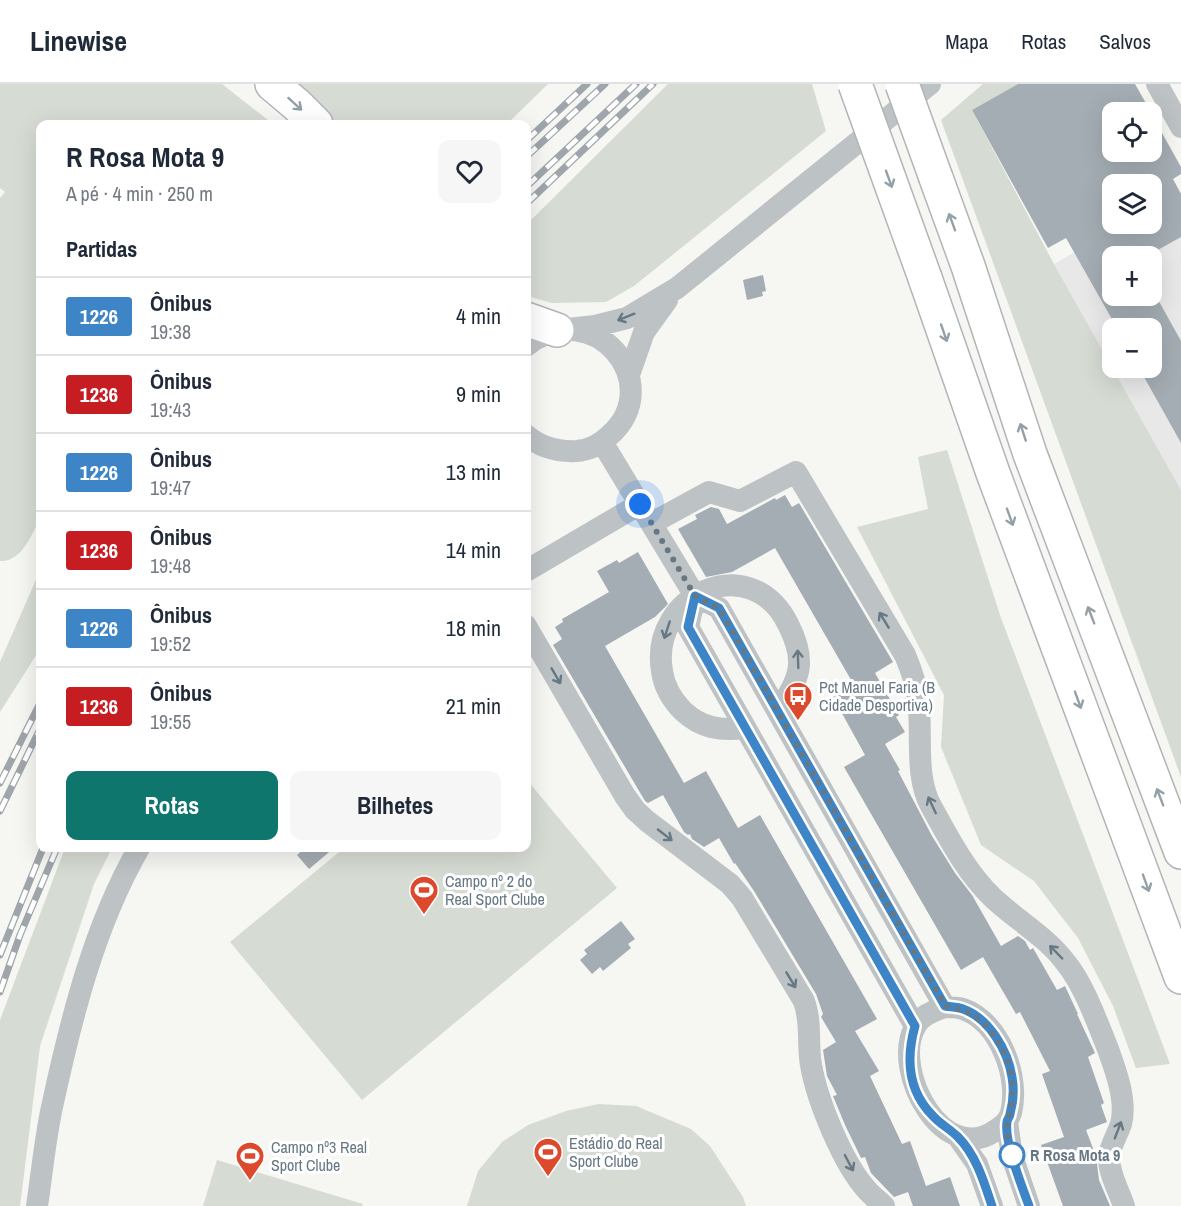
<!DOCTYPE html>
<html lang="pt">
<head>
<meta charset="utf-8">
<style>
	:root { --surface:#fff; --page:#f6f6f7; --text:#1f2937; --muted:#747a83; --line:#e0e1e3; --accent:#0f766e }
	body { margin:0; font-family:"Archivo Narrow",sans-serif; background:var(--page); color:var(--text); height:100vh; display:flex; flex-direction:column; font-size:22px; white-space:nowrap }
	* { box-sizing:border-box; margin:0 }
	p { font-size:20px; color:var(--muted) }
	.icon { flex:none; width:33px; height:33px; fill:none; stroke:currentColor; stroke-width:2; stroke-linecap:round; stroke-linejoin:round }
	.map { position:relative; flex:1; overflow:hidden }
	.details { position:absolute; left:36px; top:36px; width:495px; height:732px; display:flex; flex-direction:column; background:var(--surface); border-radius:12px; box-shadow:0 6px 24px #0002 }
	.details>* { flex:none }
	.badge { padding:0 12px; border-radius:4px; font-size:21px; line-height:39px }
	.controls { position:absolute; left:1102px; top:18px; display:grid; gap:12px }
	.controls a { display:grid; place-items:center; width:60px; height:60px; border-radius:12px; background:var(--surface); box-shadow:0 6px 24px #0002; font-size:30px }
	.you { position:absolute; width:30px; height:30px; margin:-15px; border:4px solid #fff; border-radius:50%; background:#1a73e8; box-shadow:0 0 0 9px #1a73e833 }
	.map>.badge { position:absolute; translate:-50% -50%; box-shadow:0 0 0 3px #fff }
	h2 { padding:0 30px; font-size:22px; line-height:54px }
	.round { display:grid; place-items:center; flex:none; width:63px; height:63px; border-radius:12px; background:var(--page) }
	.overview { display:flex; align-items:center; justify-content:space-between; height:102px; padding:0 30px }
	h1 { font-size:28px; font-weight:700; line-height:45px }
	.cta { display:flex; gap:12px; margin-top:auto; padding:12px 30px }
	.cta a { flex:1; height:69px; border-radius:12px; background:var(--accent); color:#fff; font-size:24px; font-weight:700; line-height:69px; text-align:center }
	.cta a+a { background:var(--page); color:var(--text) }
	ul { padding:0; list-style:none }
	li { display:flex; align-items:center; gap:18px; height:78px; padding:0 30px; border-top:2px solid var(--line) }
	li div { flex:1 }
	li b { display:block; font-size:22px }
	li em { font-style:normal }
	li .badge { min-width:66px; font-weight:700; text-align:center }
	header { display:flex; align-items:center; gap:36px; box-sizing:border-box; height:84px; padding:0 30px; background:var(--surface); border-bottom:2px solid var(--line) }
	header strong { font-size:28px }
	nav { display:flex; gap:33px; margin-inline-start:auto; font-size:21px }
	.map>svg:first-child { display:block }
	.built { fill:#e7e8e7; fill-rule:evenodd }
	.green { fill:#d6dbd3 }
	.building { fill:#a4adb3; fill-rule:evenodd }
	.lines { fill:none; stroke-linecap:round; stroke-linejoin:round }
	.highway-casing { stroke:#b1b5b8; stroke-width:36 }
	.minor { stroke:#bdc2c5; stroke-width:22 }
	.highway { stroke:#fff; stroke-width:33 }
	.rail-casing { stroke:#9fa6ab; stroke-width:7 }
	.rail { stroke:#fff; stroke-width:4.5; stroke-dasharray:14; stroke-linecap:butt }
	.highway-bridge-casing { stroke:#b1b5b8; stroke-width:36; stroke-linecap:butt }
	.highway-bridge { stroke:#fff; stroke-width:33 }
	.oneway { stroke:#94a0a8 }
	.oneway2 { stroke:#667883 }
	.line-casing { stroke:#fff; stroke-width:14 }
	.line { stroke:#3d85c6; stroke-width:9 }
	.walk { stroke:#667883; stroke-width:6; stroke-dasharray:0 10.8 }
	.stop-dot { fill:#fff; stroke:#3d85c6; stroke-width:3 }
	.labels { text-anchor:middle; stroke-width:6; stroke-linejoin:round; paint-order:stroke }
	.poi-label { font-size:16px; fill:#667883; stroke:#fff; text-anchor:start }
	.stop-label { font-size:16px; font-weight:bold; fill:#667883; stroke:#fff; text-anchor:start }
</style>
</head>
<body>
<header>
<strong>Linewise</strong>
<nav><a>Mapa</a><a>Rotas</a><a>Salvos</a></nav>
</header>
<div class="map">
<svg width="1181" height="1122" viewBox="0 0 1181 1122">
	<rect width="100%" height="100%" fill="#f6f6f3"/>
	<path class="built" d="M 1181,107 L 1181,406 L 1054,180 L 1124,140 L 1152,140 L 1152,123 ZM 1113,172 L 1152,172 L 1152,212 L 1113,212 ZM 1113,244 L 1152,244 L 1152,284 L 1113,284 Z"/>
	<path class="green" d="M 0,0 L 222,0 L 273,40 L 40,40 L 40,436 C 30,452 22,478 0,477 L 0,114 L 5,108 L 0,104 Z
		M 280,0 L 548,0 L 507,40 L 326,40 Z
		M 668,0 L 812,0 L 826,47 L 634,202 L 606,218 L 552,219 L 527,212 L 527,140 Z
		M 983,0 L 1018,0 L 972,26 L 1054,180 L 1181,406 L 1181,693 L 941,36 Z
		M 947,366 L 1001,534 L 1170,980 L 1136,984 L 1113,922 L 1078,854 L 1034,797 L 981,761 L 941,663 L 944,611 L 857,443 L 928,425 L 918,373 Z
		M 40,489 L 40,565 L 0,628 L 0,578 L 35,498 Z
		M 527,696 L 617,804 L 362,1016 L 230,858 L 344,764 L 526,764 Z
		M 65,764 L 112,764 L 94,800 L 40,962 L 20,1122 L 0,1122 L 0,936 Z
		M 598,1020 L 636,1022 L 691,1045 L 710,1062 L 743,1113 L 746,1122 L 467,1122 L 478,1087 L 502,1058 L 528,1041 L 566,1027 Z
		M 217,1076 L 363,1120 L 362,1122 L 203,1122 Z"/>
	<path class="building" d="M 1018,0 L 1135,0 L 1151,28 L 1113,28 L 1113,68 L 1152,68 L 1152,31 L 1181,83 L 1181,90 L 1173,95 L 1181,110 L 1181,153 L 1147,172 L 1113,172 L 1113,212 L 1156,212 L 1181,257 L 1181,359 L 1139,284 L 1152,284 L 1152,244 L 1117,244 L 1066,154 L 1048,164 L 972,26 ZM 1113,100 L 1152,100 L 1152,140 L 1113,140 Z
		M 763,191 L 766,207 L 762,208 L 763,212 L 747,216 L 743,196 Z
		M 785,411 L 792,423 L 799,419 L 893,578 L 875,589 L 899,631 L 896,633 L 905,648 L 885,660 L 900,686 L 898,687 L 932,752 L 955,789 L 972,811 L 1001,862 L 1018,852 L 1025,857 L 1030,866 L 1033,864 L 1057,906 L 1065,902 L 1078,930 L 1077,930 L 1095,969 L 1088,973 L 1104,1019 L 1101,1021 L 1107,1038 L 1086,1046 L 1096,1072 L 1099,1096 L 1110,1122 L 1063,1122 L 1041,1061 L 1064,1053 L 1042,990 L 1050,987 L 1020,928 L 1016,930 L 983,873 L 961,886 L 844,683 L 865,671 L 833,613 L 854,601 L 775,464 L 732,488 L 706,493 L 678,445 L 697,435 L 695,431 L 711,423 L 719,425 L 727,440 L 775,414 L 776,416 Z
		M 638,468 L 668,520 L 655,533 L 605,562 L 684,699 L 706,687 L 738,744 L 760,731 L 877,935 L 855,947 L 879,987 L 870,992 L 902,1060 L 910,1057 L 926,1102 L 950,1093 L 960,1122 L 913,1122 L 908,1108 L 894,1113 L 871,1089 L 865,1073 L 861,1074 L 845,1041 L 833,1012 L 837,1011 L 827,992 L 823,966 L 836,958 L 821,933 L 823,930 L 816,910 L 754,807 L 735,779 L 734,780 L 719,754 L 704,763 L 692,755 L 690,750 L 688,751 L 684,748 L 663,711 L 648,719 L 645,717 L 553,561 L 562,555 L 555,543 L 563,538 L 562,535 L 609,508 L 597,487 L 617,476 L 619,479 Z
		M 305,764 L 334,764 L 309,785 L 297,771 Z
		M 621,837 L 635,855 L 628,860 L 631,864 L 603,887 L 600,883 L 592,890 L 580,876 L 587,870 L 584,866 Z"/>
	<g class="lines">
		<g class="highway-casing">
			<path id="highway" d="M 272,0 L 297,21 L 316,40
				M 936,94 L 968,182 L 1030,370 L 1181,768
				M 925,194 L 993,389 L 1181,893
				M 526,235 L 557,246"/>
		</g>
		<path class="minor" d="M 1157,0 L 1181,43
			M 568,245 L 595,242 L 627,234 L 677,204 L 930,0
			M 526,262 C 593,209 668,299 610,351 C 601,360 590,366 577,367 C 558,368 541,364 526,351
			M 629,291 L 644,248 L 667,216
			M 602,358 L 695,512 L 719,524 L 945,923
			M 652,439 L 709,408 L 740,417 L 796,388 L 905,571 C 911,585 916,599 918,615 C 923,649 914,691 931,722 C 948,753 966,788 992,813 C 1016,836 1046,852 1066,879 C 1084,901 1097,938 1108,965 C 1116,987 1127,1017 1121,1040 C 1117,1052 1110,1061 1109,1074 C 1109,1090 1119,1107 1124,1122
			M 526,487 L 640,420
			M 695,512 L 688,543 L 915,942
			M 526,542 L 625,712 L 635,726 L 647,737 L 730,800 L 742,814 L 804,917 C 812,939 807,959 811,981 C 817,1016 843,1080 867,1106 C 872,1112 879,1117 884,1122
			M 745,644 C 720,647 701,644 683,627 C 672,616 664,602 662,587 C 649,511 750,464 788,540 C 808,579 799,594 778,628
			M 945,923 C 951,923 957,923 963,925 C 1000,938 1020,993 1011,1029 C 1008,1038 1003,1041 996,1046 C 944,1084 891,987 915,943 C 921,931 934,927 945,923 Z
			M 1007,1038 L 1012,1072 L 1029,1122
			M 958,1053 L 977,1080 L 992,1122
			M 37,1122 C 42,1089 45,1055 52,1023 C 71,935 94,842 139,764"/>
		<use href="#highway" class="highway"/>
		<g class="rail-casing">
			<path id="rail" d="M 526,57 L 587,0
				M 526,73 L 605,0
				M 526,103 L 636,0
				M 526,120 L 653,0
				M 0,699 L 40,619
				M 0,727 L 40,645
				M 0,871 L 43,764
				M 0,908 L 20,851 L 57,764"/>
		</g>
		<use href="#rail" class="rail"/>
		<g class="highway-bridge-casing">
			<path id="highway-bridge" d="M 855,0 L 925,194
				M 902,0 L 936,94"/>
		</g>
		<use href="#highway-bridge" class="highway-bridge"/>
	</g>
	<defs><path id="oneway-shaft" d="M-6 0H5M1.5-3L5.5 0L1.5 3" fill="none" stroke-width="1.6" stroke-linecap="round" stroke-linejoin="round" transform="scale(1.5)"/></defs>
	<g class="oneway">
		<use href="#oneway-shaft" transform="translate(295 20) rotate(42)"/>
		<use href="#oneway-shaft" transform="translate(889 95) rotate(70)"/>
		<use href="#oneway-shaft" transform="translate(952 138) rotate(-110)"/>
		<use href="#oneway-shaft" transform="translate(944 249) rotate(71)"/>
		<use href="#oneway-shaft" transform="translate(1023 348) rotate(-108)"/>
		<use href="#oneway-shaft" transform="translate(1010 433) rotate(70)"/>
		<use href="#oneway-shaft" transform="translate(1091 531) rotate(-111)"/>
		<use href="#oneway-shaft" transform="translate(1078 616) rotate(70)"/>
		<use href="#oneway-shaft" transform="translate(1160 713) rotate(-111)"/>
		<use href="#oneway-shaft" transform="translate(1146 799) rotate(70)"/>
	</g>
	<g class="oneway2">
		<use href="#oneway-shaft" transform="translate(626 233) rotate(158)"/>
		<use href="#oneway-shaft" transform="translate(884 536) rotate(-121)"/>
		<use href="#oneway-shaft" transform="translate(667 546) rotate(108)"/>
		<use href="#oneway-shaft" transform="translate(798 575) rotate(-92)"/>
		<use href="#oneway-shaft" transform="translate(556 592) rotate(60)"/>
		<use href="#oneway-shaft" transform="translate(932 721) rotate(-115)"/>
		<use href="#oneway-shaft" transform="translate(665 751) rotate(38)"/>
		<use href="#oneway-shaft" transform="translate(1056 868) rotate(-134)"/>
		<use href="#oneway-shaft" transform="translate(791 896) rotate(59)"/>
		<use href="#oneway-shaft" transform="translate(1118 1046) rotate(-69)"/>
		<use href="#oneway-shaft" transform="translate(849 1079) rotate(62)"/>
	</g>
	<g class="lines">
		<g class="line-casing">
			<path id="line" d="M 992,1122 C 984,1098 976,1071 958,1053 C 950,1045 940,1040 933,1032 C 908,1007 906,974 915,942 L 688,543 L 695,512 L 719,524 L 945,922 C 951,923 958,923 963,925 C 989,934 1008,967 1012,993 C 1014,1004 1013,1019 1010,1030 C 1010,1033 1007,1035 1007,1038 C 1004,1058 1022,1102 1029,1122"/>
		</g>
		<use href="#line" class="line"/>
		<path class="walk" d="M 640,420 L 695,512 L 719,524 L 945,922 C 966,925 978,932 992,949 C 1007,968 1014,990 1012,1014 C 1012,1022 1009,1029 1008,1036 C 1005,1046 1010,1066 1012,1071"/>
	</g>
	<defs>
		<g id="bus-pin" transform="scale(1.5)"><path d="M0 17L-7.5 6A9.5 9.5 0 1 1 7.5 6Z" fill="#dd492c" stroke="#fff"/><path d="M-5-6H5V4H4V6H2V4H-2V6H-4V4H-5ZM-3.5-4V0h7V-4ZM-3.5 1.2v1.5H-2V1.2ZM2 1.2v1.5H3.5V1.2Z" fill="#fff"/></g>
		<g id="stadium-pin" transform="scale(1.5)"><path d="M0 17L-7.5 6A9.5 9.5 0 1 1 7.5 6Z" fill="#dd492c" stroke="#fff"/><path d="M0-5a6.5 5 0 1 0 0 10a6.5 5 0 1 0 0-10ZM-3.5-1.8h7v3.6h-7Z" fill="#fff"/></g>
	</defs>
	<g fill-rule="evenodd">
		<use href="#bus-pin" x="798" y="612"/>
		<use href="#stadium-pin" x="424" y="806"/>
		<use href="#stadium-pin" x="548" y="1068"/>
		<use href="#stadium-pin" x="250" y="1072"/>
	</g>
	<circle class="stop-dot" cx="1012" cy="1071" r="12"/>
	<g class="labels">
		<g class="poi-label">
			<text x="819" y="609">Pct Manuel Faria (B<tspan x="819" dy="18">Cidade Desportiva)</tspan></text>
			<text x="445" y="803">Campo nº 2 do<tspan x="445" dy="18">Real Sport Clube</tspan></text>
			<text x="569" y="1065">Estádio do Real<tspan x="569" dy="18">Sport Clube</tspan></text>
			<text x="271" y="1069">Campo nº3 Real<tspan x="271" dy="18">Sport Clube</tspan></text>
		</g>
		<g class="stop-label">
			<text x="1030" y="1077">R Rosa Mota 9</text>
		</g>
	</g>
</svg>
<div class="controls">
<a><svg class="icon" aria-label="locate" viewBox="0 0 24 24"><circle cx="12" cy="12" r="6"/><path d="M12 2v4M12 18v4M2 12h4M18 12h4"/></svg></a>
<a><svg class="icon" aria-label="layers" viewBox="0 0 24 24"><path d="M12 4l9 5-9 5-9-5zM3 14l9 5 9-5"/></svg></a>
<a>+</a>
<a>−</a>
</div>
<div class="you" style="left:640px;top:420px"></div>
<section class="details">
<div class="overview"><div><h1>R Rosa Mota 9</h1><p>A pé · 4 min · 250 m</p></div><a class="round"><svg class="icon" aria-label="heart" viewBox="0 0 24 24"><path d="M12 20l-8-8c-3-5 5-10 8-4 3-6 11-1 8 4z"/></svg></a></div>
<h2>Partidas</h2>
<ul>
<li><span class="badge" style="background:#3d85c6;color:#fff">1226</span><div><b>Ônibus</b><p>19:38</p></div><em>4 min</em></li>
<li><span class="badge" style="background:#c61d23;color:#fff">1236</span><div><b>Ônibus</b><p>19:43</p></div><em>9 min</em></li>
<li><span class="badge" style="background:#3d85c6;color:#fff">1226</span><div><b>Ônibus</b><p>19:47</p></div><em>13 min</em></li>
<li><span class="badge" style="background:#c61d23;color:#fff">1236</span><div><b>Ônibus</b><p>19:48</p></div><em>14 min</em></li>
<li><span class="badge" style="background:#3d85c6;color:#fff">1226</span><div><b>Ônibus</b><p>19:52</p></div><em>18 min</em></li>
<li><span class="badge" style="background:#c61d23;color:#fff">1236</span><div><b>Ônibus</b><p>19:55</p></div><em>21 min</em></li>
</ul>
<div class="cta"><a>Rotas</a><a>Bilhetes</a></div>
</section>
</div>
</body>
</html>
